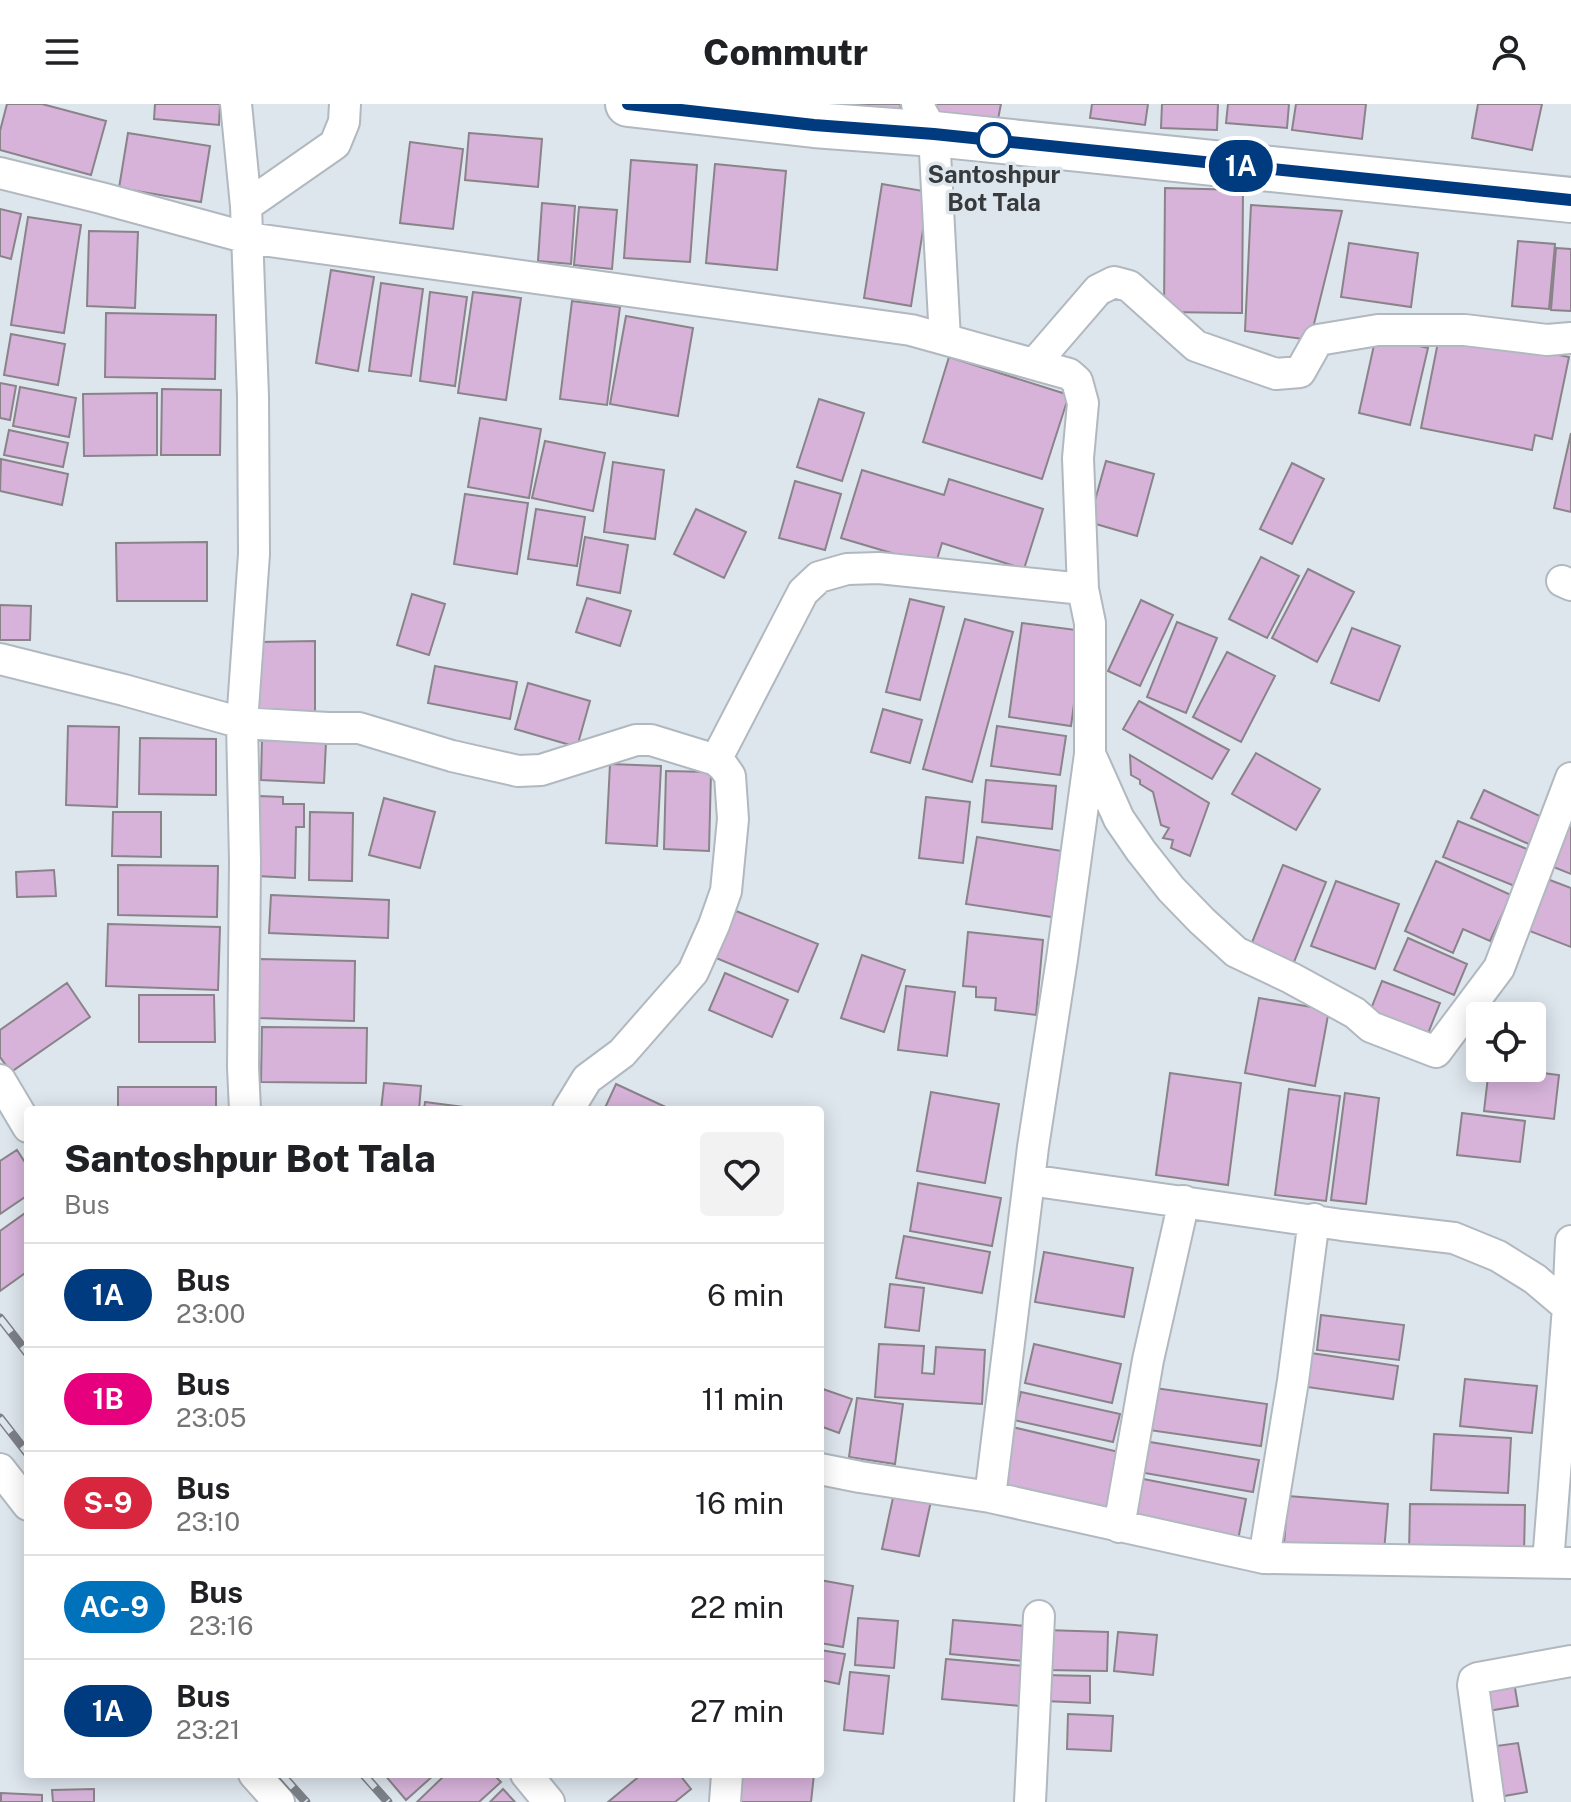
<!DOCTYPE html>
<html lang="en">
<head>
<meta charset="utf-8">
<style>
	:root { --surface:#fff; --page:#f2f2f2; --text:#202124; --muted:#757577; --line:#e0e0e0 }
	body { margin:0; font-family:"Public Sans",sans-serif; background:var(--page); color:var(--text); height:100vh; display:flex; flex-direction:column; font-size:30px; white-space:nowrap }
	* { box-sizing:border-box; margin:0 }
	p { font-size:26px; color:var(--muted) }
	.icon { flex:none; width:44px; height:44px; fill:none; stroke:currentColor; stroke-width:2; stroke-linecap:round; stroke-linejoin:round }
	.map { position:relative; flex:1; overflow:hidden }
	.sheet { position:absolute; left:24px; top:1002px; width:800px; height:672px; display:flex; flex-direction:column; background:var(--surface); border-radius:8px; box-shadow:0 4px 20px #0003 }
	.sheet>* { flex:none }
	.badge { padding:0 16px; border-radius:26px; font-size:28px; line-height:52px }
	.fabs { position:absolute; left:1466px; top:898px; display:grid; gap:16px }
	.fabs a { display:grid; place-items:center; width:80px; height:80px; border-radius:8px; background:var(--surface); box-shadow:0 4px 20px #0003; font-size:40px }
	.map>.badge { position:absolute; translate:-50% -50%; box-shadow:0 0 0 4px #fff }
	.round { display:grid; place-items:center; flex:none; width:84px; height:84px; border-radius:8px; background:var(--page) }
	.head { display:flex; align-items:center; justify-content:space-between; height:136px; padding:0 40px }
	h1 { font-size:38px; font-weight:800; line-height:60px }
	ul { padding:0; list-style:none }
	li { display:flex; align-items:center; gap:24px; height:104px; padding:0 40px; border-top:2px solid var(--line) }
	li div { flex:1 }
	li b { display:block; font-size:30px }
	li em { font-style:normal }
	li .badge { min-width:88px; font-weight:700; text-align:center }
	header { display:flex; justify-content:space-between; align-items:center; height:104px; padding:0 40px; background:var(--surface); font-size:36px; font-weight:800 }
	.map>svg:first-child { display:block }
	.building { fill:#d7b3da; stroke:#8a838a; stroke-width:2 }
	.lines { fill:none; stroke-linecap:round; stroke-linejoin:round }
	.minor-casing { stroke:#b1b8bf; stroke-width:34 }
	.secondary-casing { stroke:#b1b8bf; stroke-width:48 }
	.minor { stroke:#fff; stroke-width:30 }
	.secondary { stroke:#fff; stroke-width:44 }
	.rail-casing { stroke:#7c8187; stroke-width:9 }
	.rail { stroke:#dde5ed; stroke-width:6; stroke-dasharray:18; stroke-linecap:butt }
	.line-casing { stroke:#fff; stroke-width:18 }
	.line { stroke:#003b80; stroke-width:12 }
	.stop-dot { fill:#fff; stroke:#003b80; stroke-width:4 }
	.labels { text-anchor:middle; stroke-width:7; stroke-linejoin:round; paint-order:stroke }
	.stop-label { font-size:24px; font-weight:bold; fill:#373a3d; stroke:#dde5ed }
</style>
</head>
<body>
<header><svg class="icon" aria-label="menu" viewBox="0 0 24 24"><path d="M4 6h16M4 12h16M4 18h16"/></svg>Commutr<svg class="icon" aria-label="person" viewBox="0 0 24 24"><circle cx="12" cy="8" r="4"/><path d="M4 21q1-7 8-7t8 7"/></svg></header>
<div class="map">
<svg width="1571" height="1698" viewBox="0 0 1571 1698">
	<rect width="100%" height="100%" fill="#dde5ed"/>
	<path class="building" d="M 7,0 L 42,0 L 106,17 L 91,71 L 0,46 L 0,27 Z
		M 155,0 L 220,0 L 219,21 L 154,15 Z
		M 846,0 L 901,0 L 900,6 L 846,2 Z
		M 930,0 L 1001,0 L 997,20 L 929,7 Z
		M 1092,0 L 1148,0 L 1145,21 L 1090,14 Z
		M 1162,0 L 1218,0 L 1217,26 L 1161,24 Z
		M 1228,0 L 1289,0 L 1287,24 L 1226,19 Z
		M 1296,0 L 1366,0 L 1362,35 L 1292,26 Z
		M 1478,0 L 1542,0 L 1532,46 L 1472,34 Z
		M 128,29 L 210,42 L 201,98 L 119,84 Z
		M 469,29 L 542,35 L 538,83 L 465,76 Z
		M 410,38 L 463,45 L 453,125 L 400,119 Z
		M 631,56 L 697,61 L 690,158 L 624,154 Z
		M 715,60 L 786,67 L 777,166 L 706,159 Z
		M 882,80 L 929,88 L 911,202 L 864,194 Z
		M 1165,84 L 1243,86 L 1242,209 L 1164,208 Z
		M 542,99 L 575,102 L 571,160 L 538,157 Z
		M 1251,101 L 1342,107 L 1310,236 L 1245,227 Z
		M 579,103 L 617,106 L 612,165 L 574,161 Z
		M 0,105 L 21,110 L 11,155 L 0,152 Z
		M 28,113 L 81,121 L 64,229 L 11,221 Z
		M 89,127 L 138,128 L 135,204 L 87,202 Z
		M 1518,137 L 1555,140 L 1549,205 L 1512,202 Z
		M 1349,139 L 1418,149 L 1411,203 L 1341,193 Z
		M 1556,144 L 1571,145 L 1571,207 L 1551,206 Z
		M 331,166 L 374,173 L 358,267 L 316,259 Z
		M 381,179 L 423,185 L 411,272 L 369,267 Z
		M 430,188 L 467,193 L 455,282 L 420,277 Z
		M 473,188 L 521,194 L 506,296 L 458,289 Z
		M 572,197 L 620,203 L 607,301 L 560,295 Z
		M 106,209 L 216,211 L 215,275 L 105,273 Z
		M 626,212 L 693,224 L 678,312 L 610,300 Z
		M 1440,228 L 1569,253 L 1552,335 L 1535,331 L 1532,346 L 1421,324 Z
		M 11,230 L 65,240 L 58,281 L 4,271 Z
		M 1376,232 L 1428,244 L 1410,321 L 1359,309 Z
		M 949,253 L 1069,291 L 1042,375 L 923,338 Z
		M 0,279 L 16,282 L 10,316 L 0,314 Z
		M 20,283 L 76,294 L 69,333 L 13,322 Z
		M 162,285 L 221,286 L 220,351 L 161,351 Z
		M 157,289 L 157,351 L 84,352 L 83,290 Z
		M 819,295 L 864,309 L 842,377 L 797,363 Z
		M 480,314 L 541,325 L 529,394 L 468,383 Z
		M 9,326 L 68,339 L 63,363 L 4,351 Z
		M 1571,329 L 1571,408 L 1554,404 Z
		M 545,337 L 605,349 L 593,407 L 532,394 Z
		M 1,355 L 68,370 L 62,401 L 0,387 Z
		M 1106,357 L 1154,370 L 1137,432 L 1089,418 Z
		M 613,358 L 664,366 L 655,435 L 604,428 Z
		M 1292,359 L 1324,375 L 1292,440 L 1260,425 Z
		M 862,366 L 944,391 L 949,375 L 1043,405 L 1024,465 L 942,439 L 935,462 L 841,434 Z
		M 795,377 L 841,390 L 825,446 L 779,434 Z
		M 465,390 L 528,399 L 517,470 L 454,460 Z
		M 536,405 L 585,413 L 577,462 L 528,455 Z
		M 696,405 L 746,428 L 724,474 L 674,450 Z
		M 585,433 L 628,441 L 620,489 L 577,481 Z
		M 207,438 L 207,497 L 117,497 L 116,439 Z
		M 1261,453 L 1299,472 L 1267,534 L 1229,515 Z
		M 1308,465 L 1354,488 L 1317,558 L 1272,534 Z
		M 412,490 L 445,500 L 429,551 L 397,541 Z
		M 587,494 L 631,507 L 620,542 L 576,528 Z
		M 910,495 L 944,503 L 920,596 L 886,588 Z
		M 1141,496 L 1173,511 L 1140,582 L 1108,567 Z
		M 0,501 L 31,502 L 30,536 L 0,536 Z
		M 965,515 L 1013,528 L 972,678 L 923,665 Z
		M 1177,518 L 1217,534 L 1186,609 L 1147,593 Z
		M 1022,519 L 1084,527 L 1071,622 L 1009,613 Z
		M 1352,524 L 1400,542 L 1379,597 L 1331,579 Z
		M 315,537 L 315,613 L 258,614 L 258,538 Z
		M 1227,548 L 1275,572 L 1241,638 L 1193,613 Z
		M 435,562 L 517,578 L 510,615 L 428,599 Z
		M 528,579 L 590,597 L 577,643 L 515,625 Z
		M 1139,597 L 1229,646 L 1212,675 L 1123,625 Z
		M 883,605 L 922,616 L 910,659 L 871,648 Z
		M 68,622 L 119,623 L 117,703 L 66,701 Z
		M 997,622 L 1066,632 L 1060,671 L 991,662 Z
		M 140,634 L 216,635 L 216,691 L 139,690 Z
		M 262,635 L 326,638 L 324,679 L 261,676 Z
		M 1256,649 L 1320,685 L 1296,726 L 1232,690 Z
		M 1130,651 L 1209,699 L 1190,752 L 1171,744 L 1173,736 L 1163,734 L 1169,724 L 1161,721 L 1153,688 L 1140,680 L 1140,676 L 1131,671 Z
		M 610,660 L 661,662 L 657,742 L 606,739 Z
		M 666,667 L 711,668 L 709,747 L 664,745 Z
		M 986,676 L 1056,682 L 1052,725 L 982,718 Z
		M 1484,686 L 1546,715 L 1533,742 L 1471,714 Z
		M 259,692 L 283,693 L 283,700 L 304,700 L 304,723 L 296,723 L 295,774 L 257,772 Z
		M 926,693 L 970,698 L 963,759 L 919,754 Z
		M 384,694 L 435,708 L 420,764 L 369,751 Z
		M 113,708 L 161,708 L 161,753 L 112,752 Z
		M 310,708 L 353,709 L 352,777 L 309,776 Z
		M 1571,715 L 1571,770 L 1551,762 Z
		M 1458,717 L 1532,747 L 1517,783 L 1443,753 Z
		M 977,733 L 1062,747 L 1052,813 L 966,800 Z
		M 1436,757 L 1511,791 L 1490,837 L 1463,825 L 1453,849 L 1405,827 Z
		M 118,761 L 218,762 L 217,813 L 118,811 Z
		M 1283,761 L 1326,778 L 1292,863 L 1249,846 Z
		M 54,766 L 56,792 L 17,793 L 16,768 Z
		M 1542,773 L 1571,784 L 1571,843 L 1522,824 Z
		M 1336,777 L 1399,800 L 1375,865 L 1311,842 Z
		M 271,791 L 389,796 L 388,834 L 269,829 Z
		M 736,807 L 818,840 L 798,888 L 716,854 Z
		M 108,820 L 220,823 L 218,886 L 106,882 Z
		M 968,828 L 1043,836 L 1036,911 L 995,906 L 996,894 L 976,893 L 976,883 L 963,882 Z
		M 1408,834 L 1467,860 L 1454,891 L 1394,866 Z
		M 862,851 L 905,866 L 884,928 L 841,914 Z
		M 259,855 L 355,857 L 354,917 L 258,914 Z
		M 725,869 L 788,896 L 772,933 L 709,906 Z
		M 1382,877 L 1440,899 L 1425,937 L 1367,915 Z
		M 67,879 L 90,913 L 11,968 L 0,953 L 0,926 Z
		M 906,882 L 955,888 L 947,952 L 898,946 Z
		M 139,891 L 214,891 L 215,938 L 139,938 Z
		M 1259,894 L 1329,906 L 1315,982 L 1245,969 Z
		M 262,923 L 367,924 L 366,979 L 261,978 Z
		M 1489,964 L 1503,964 L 1559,971 L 1554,1015 L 1484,1007 Z
		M 1170,969 L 1241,979 L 1228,1081 L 1156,1071 Z
		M 384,979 L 421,982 L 419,1006 L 381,1006 Z
		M 616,980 L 672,1006 L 604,1006 Z
		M 118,983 L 216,983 L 216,1006 L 118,1006 Z
		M 1289,985 L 1340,992 L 1326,1097 L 1275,1091 Z
		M 931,988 L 999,1000 L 985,1079 L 917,1067 Z
		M 1345,989 L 1379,994 L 1366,1100 L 1331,1096 Z
		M 425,998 L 471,1004 L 471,1006 L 424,1006 Z
		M 1462,1009 L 1525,1017 L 1520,1058 L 1457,1051 Z
		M 17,1046 L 28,1063 L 28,1091 L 0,1110 L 0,1057 Z
		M 918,1079 L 1001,1094 L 992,1142 L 910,1127 Z
		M 28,1107 L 28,1167 L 0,1187 L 0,1127 Z
		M 904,1132 L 990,1148 L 982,1189 L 896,1174 Z
		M 1044,1148 L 1133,1164 L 1124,1213 L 1035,1198 Z
		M 890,1180 L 924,1184 L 919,1227 L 885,1223 Z
		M 1321,1211 L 1404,1221 L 1399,1256 L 1317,1246 Z
		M 879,1240 L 924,1242 L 922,1269 L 934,1270 L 936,1243 L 985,1246 L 982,1300 L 875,1293 Z
		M 1034,1240 L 1121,1260 L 1112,1299 L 1025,1279 Z
		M 1311,1249 L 1398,1262 L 1393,1295 L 1307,1283 Z
		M 1465,1275 L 1537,1282 L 1532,1329 L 1460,1322 Z
		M 1148,1283 L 1267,1300 L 1261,1342 L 1142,1325 Z
		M 820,1284 L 852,1295 L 839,1329 L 820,1322 Z
		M 1021,1288 L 1120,1310 L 1113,1338 L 1014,1316 Z
		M 857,1294 L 903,1300 L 895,1360 L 849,1353 Z
		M 1008,1322 L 1123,1349 L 1107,1417 L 992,1389 Z
		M 1434,1330 L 1511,1334 L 1508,1389 L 1431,1386 Z
		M 1144,1337 L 1259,1356 L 1253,1388 L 1139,1368 Z
		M 1133,1373 L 1246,1395 L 1237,1441 L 1124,1420 Z
		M 894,1389 L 931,1397 L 919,1452 L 882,1445 Z
		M 1288,1392 L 1388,1400 L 1384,1448 L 1284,1440 Z
		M 1410,1400 L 1525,1401 L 1524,1451 L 1409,1449 Z
		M 820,1476 L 853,1482 L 843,1543 L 820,1539 Z
		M 858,1514 L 898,1517 L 894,1564 L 855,1561 Z
		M 953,1516 L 1026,1522 L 1023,1557 L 950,1550 Z
		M 1045,1526 L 1108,1528 L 1107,1567 L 1044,1566 Z
		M 1118,1528 L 1157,1531 L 1153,1571 L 1114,1567 Z
		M 820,1546 L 845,1550 L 839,1580 L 820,1576 Z
		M 946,1555 L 1024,1562 L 1020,1602 L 942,1595 Z
		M 850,1568 L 889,1572 L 883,1630 L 844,1626 Z
		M 1044,1571 L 1090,1572 L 1090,1599 L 1044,1597 Z
		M 1513,1572 L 1518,1602 L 1482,1608 L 1477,1578 Z
		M 1068,1610 L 1113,1612 L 1111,1647 L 1067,1645 Z
		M 1518,1639 L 1527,1688 L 1504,1692 L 1496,1642 Z
		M 384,1670 L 435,1670 L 406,1696 Z
		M 446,1670 L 493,1670 L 501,1678 L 479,1698 L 417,1698 Z
		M 642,1670 L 679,1670 L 691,1685 L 675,1698 L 608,1698 Z
		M 739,1670 L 814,1670 L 811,1698 L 738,1698 Z
		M 94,1685 L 94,1698 L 53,1698 L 52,1686 Z
		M 503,1685 L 515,1698 L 490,1698 Z
		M 1,1689 L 42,1691 L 42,1698 L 1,1698 Z"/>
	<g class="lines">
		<g class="minor-casing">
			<path id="minor" d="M 236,0 L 246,102
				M 917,0 L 934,30 L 945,235
				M 0,69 L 101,94 L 248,134 L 911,226 L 1069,270 L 1077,277 L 1083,299 L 1078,354 L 1083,485 L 1090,519 L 1090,650 L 1062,855 L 1033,1043 L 1029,1076 L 1342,1121 L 1454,1134 L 1498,1152 L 1535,1175 L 1568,1203 L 1571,1204
				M 1035,259 L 1098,186 L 1114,178 L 1129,182 L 1196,242 L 1276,270 L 1300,268 L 1318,236 L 1378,226 L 1465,226 L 1547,236 L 1571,234
				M 1562,477 L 1571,481
				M 0,555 L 124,586 L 242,619 L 328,624 L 359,624 L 452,652 L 518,667 L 541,666 L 636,636 L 651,636 L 716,656 L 723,662 L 730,672 L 733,715 L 726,787 L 714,821 L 693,868 L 622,949 L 587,975 L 568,1006
				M 1090,650 L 1119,715 L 1141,747 L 1171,785 L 1202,817 L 1236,848 L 1291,874 L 1355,909 L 1371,923 L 1436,948 L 1499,864 L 1571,674
				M 716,656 L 803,488 L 819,473 L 847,465 L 879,464 L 1083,485
				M 0,976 L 28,1023
				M 245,1006 L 243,963 L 245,757 L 242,619 L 254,450 L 253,292 L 246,102 L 335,40 L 344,18 L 345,0
				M 0,1365 L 28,1401
				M 820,1365 L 860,1373 L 990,1393 L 1264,1454 L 1571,1459
				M 990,1393 L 1029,1076
				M 1119,1423 L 1148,1256 L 1184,1097
				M 1264,1454 L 1293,1277 L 1314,1115
				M 1548,1459 L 1568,1203 L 1571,1137
				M 254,1670 L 279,1698
				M 526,1670 L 549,1698
				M 725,1698 L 727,1670
				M 1030,1698 L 1039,1512
				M 1489,1698 L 1473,1581 L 1474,1576 L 1478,1574 L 1571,1557"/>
		</g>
		<g class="secondary-casing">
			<path id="secondary" d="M 628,0 L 814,21 L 934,30 L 1571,96"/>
		</g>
		<use href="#minor" class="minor"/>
		<use href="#secondary" class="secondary"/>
		<g class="rail-casing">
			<path id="rail" d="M 0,1214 L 28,1250
				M 0,1314 L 28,1350
				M 281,1670 L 306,1698
				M 363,1670 L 388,1698"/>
		</g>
		<use href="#rail" class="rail"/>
	</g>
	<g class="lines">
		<g class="line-casing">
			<path id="line" d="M 628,0 L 814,21 L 934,30 L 1571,96"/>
		</g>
		<use href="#line" class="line"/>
	</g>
	<circle class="stop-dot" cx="994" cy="36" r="16"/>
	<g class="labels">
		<g class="stop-label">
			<text x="994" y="79">Santoshpur<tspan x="994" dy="28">Bot Tala</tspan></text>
		</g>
	</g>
</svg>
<div class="fabs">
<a><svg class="icon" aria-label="locate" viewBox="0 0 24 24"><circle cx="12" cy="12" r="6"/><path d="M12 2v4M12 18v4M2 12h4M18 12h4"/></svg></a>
</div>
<b class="badge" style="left:1241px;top:62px;background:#003b80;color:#fff">1A</b>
<section class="sheet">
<div class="head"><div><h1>Santoshpur Bot Tala</h1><p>Bus</p></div><a class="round"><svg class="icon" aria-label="heart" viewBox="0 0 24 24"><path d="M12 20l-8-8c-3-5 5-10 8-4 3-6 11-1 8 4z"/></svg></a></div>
<ul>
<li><span class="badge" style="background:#003b80;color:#fff">1A</span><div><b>Bus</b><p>23:00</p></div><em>6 min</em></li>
<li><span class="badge" style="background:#e6007e;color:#fff">1B</span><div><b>Bus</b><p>23:05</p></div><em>11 min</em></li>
<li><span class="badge" style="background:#d7263d;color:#fff">S-9</span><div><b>Bus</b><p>23:10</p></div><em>16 min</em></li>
<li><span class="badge" style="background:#0072bc;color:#fff">AC-9</span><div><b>Bus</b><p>23:16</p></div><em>22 min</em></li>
<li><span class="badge" style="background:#003b80;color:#fff">1A</span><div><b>Bus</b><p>23:21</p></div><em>27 min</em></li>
</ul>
</section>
</div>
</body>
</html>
